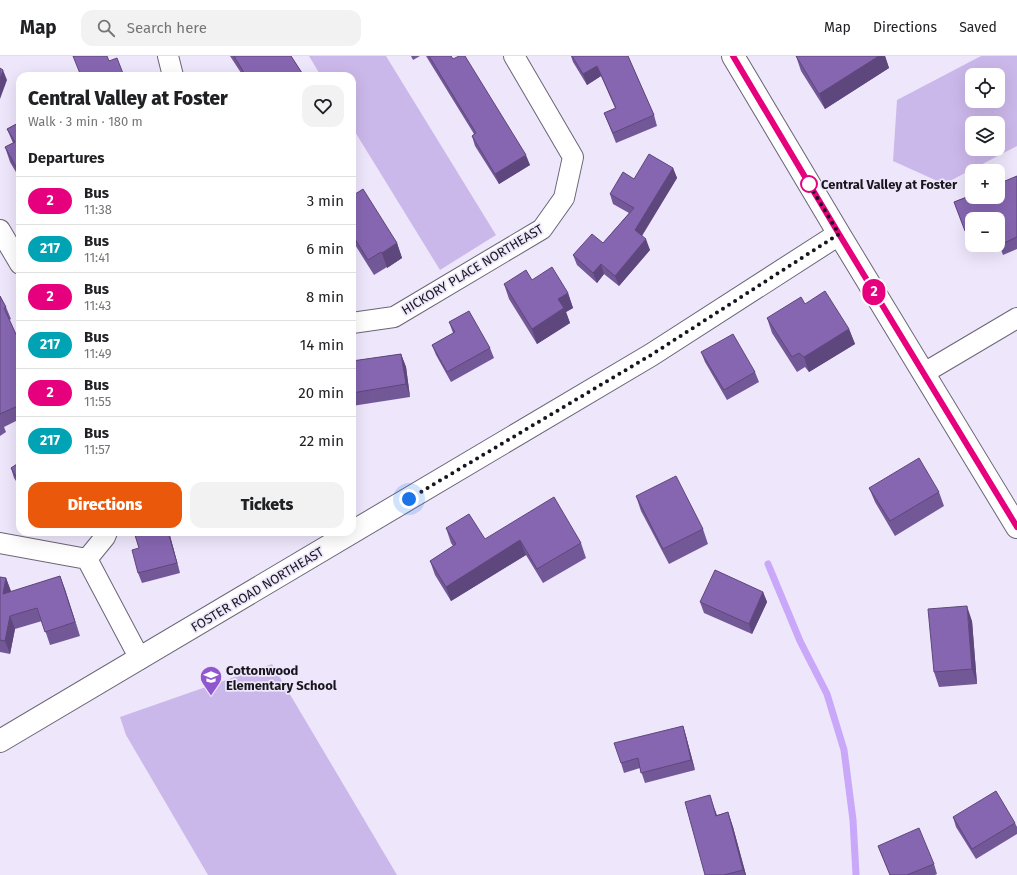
<!DOCTYPE html>
<html lang="en">
<head>
<meta charset="utf-8">
<style>
	:root { --surface:#fff; --page:#f2f2f2; --text:#202124; --muted:#757577; --line:#e0e0e0; --accent:#ea580c }
	body { margin:0; font-family:"Fira Sans",sans-serif; background:var(--page); color:var(--text); height:100vh; display:flex; flex-direction:column; font-size:15px; white-space:nowrap }
	* { box-sizing:border-box; margin:0 }
	p { font-size:13px; color:var(--muted) }
	.icon { flex:none; width:22px; height:22px; fill:none; stroke:currentColor; stroke-width:2; stroke-linecap:round; stroke-linejoin:round }
	.map { position:relative; flex:1; overflow:hidden }
	.drawer { position:absolute; left:16px; top:16px; width:340px; height:464px; display:flex; flex-direction:column; background:var(--surface); border-radius:12px; box-shadow:0 4px 16px #0002 }
	.drawer>* { flex:none }
	.badge { padding:0 8px; border-radius:13px; font-size:14px; line-height:26px }
	.buttons { position:absolute; left:965px; top:12px; display:grid; gap:8px }
	.buttons a { display:grid; place-items:center; width:40px; height:40px; border-radius:8px; background:var(--surface); box-shadow:0 4px 16px #0002; font-size:20px }
	.you { position:absolute; width:20px; height:20px; margin:-10px; border:3px solid #fff; border-radius:50%; background:#1a73e8; box-shadow:0 0 0 6px #1a73e833 }
	.map>.badge { position:absolute; translate:-50% -50%; box-shadow:0 0 0 2px #fff }
	h2 { padding:0 12px; font-size:15px; line-height:36px }
	.round { display:grid; place-items:center; flex:none; width:42px; height:42px; border-radius:12px; background:var(--page) }
	.summary { display:flex; align-items:center; justify-content:space-between; height:68px; padding:0 12px }
	h1 { font-size:19px; font-weight:800; line-height:30px }
	.primary-button { display:flex; gap:8px; margin-top:auto; padding:8px 12px }
	.primary-button a { flex:1; height:46px; border-radius:12px; background:var(--accent); color:#fff; font-size:16px; font-weight:800; line-height:46px; text-align:center }
	.primary-button a+a { background:var(--page); color:var(--text) }
	ul { padding:0; list-style:none }
	li { display:flex; align-items:center; gap:12px; height:48px; padding:0 12px; border-top:1px solid var(--line) }
	li div { flex:1 }
	li b { display:block; font-size:15px }
	li em { font-style:normal }
	li .badge { min-width:44px; font-weight:700; text-align:center }
	header { display:flex; align-items:center; gap:24px; box-sizing:border-box; height:56px; padding:0 20px; background:var(--surface); border-bottom:1px solid var(--line) }
	header strong { font-size:19px }
	nav { display:flex; gap:22px; margin-inline-start:auto; font-size:14px }
	.search { width:280px; height:36px; background:var(--page); display:flex; align-items:center; gap:10px; box-sizing:border-box; padding:0 14px; border-radius:12px; color:var(--muted); font-size:15px }
	.map>svg:first-child { display:block }
	.green { fill:#cbb8ea; fill-rule:evenodd }
	.lines { fill:none; stroke-linecap:round; stroke-linejoin:round }
	.stream { stroke:#c9a7f9; stroke-width:7 }
	.street-casing { stroke:#6b6576; stroke-width:22 }
	.secondary-casing { stroke:#6b6576; stroke-width:24 }
	.street { stroke:#fff; stroke-width:20 }
	.secondary { stroke:#fff; stroke-width:22 }
	.wall { fill:#735898 }
	.shaded-wall { fill:#5e477c }
	.building { fill:#8666b1; stroke:#5e477c }
	.line-casing { stroke:#fff; stroke-width:9 }
	.line { stroke:#e6007e; stroke-width:6 }
	.walk { stroke:#18161d; stroke-width:4; stroke-dasharray:0 7.2 }
	.stop-dot { fill:#fff; stroke:#e6007e; stroke-width:2 }
	.labels { text-anchor:middle; stroke-width:3.5; stroke-linejoin:round; paint-order:stroke }
	.stop-label { font-size:13px; font-weight:bold; fill:#18161d; stroke:#eee6fb; text-anchor:start }
	.street-label { font-size:13px; fill:#18161d; stroke:#eee6fb }
	.poi-label { font-size:13px; font-weight:bold; fill:#18161d; stroke:#eee6fb; text-anchor:start }
</style>
</head>
<body>
<header>
<strong>Map</strong>
<div class="search"><svg class="icon" aria-label="search" viewBox="0 0 24 24"><circle cx="10" cy="10" r="6"/><path d="M15 15l6 6"/></svg>Search here</div>
<nav><a>Map</a><a>Directions</a><a>Saved</a></nav>
</header>
<div class="map">
<svg width="1017" height="819" viewBox="0 0 1017 819">
	<rect width="100%" height="100%" fill="#eee6fb"/>
	<path class="green" d="M 309,0 L 386,0 L 496,179 L 440,214 L 352,71 L 352,20 L 321,20 Z
		M 981,0 L 1017,0 L 1017,90 L 944,128 L 893,105 L 897,44 ZM 972,19 L 998,19 L 998,45 L 972,45 ZM 972,67 L 998,67 L 998,93 L 972,93 Z
		M 272,608 L 397,819 L 208,819 L 126,679 L 120,661 Z"/>
	<g class="lines">
		<path class="stream" d="M 768,508 L 800,585 L 827,638 L 844,694 L 853,764 L 856,819"/>
		<g class="street-casing">
			<path id="street" d="M 168,0 L 173,20
				M 0,174 L 20,208
				M 352,267 L 394,261 L 542,173 L 564,142 L 573,101 L 514,0
				M 924,317 L 1017,262
				M 0,487 L 87,503
				M 87,503 L 140,603
				M 87,503 L 105,481 L 107,476"/>
		</g>
		<g class="secondary-casing">
			<path id="secondary" d="M 733,0 L 839,178 L 1017,471
				M 0,685 L 651,299 L 839,178"/>
		</g>
		<use href="#street" class="street"/>
		<use href="#secondary" class="secondary"/>
	</g>
	<path class="wall" d="M 230,0 L 291,0 L 304,20 L 243,20 Z
		M 411,0 L 420,0 L 413,4 Z
		M 426,0 L 451,0 L 530,109 L 499,128 L 475,90 L 472,80 L 474,78 Z
		M 571,0 L 628,0 L 654,59 L 657,70 L 616,87 L 604,57 L 615,52 L 601,20 L 587,29 L 573,6 Z
		M 796,0 L 885,0 L 889,12 L 825,53 L 801,15 Z
		M 20,66 L 20,123 L 10,106 L 5,91 L 13,87 L 7,73 Z
		M 673,112 L 677,122 L 642,180 L 650,194 L 619,230 L 604,218 L 597,227 L 577,209 L 573,199 L 603,187 L 629,157 L 613,148 L 610,138 L 634,123 Z
		M 1017,120 L 1017,193 L 1003,199 L 998,185 L 998,163 L 972,163 L 972,184 L 969,185 L 954,146 Z
		M 352,140 L 397,187 L 402,202 L 387,212 L 387,211 L 374,219 L 352,184 Z
		M 532,224 L 568,237 L 573,252 L 566,256 L 570,267 L 537,288 L 509,243 L 504,228 Z
		M 0,240 L 6,251 L 11,263 L 9,264 L 20,287 L 20,363 L 4,371 L 6,376 L 0,380 Z
		M 805,248 L 849,273 L 855,288 L 809,316 L 805,311 L 797,316 L 772,277 L 767,262 Z
		M 449,266 L 490,292 L 494,302 L 451,326 L 436,299 L 432,289 L 453,277 Z
		M 701,296 L 755,316 L 759,326 L 727,344 L 705,306 Z
		M 401,298 L 406,311 L 410,341 L 352,350 L 352,305 Z
		M 20,406 L 20,431 L 14,422 L 11,412 Z
		M 869,432 L 939,436 L 944,450 L 895,480 L 875,446 Z
		M 636,440 L 703,473 L 708,488 L 669,508 L 641,455 Z
		M 446,472 L 485,483 L 581,487 L 586,502 L 543,527 L 526,499 L 451,545 L 435,519 L 430,505 L 453,490 L 451,487 Z
		M 134,476 L 169,476 L 180,517 L 142,527 L 138,517 L 139,492 Z
		M 60,520 L 80,580 L 50,589 L 42,565 L 15,573 L 10,598 L 0,596 L 0,521 L 6,522 L 11,536 Z
		M 763,536 L 767,546 L 752,578 L 704,557 L 700,546 Z
		M 972,565 L 977,628 L 939,631 L 934,616 Z
		M 683,670 L 686,680 L 695,714 L 645,727 L 640,712 L 624,717 L 621,707 Z
		M 715,754 L 717,759 L 728,756 L 733,771 L 746,819 L 705,819 Z
		M 953,761 L 1015,767 L 1017,771 L 1017,778 L 976,803 L 956,771 Z
		M 878,790 L 934,808 L 937,818 L 935,819 L 890,819 Z"/>
	<path class="shaded-wall" d="M 879,0 L 885,0 L 889,12 L 825,53 L 819,38 Z
		M 597,10 L 601,20 L 587,29 L 583,18 Z
		M 3,14 L 7,24 L 0,43 L 0,23 Z
		M 526,99 L 530,109 L 499,128 L 495,118 Z
		M 673,112 L 677,122 L 639,184 L 635,174 Z
		M 646,183 L 650,194 L 619,230 L 615,220 Z
		M 397,187 L 402,202 L 387,212 L 382,197 Z
		M 601,208 L 604,218 L 597,227 L 593,217 Z
		M 568,237 L 573,252 L 566,256 L 570,267 L 537,288 L 532,273 L 558,243 Z
		M 849,273 L 855,288 L 809,316 L 804,301 Z
		M 401,298 L 406,311 L 410,341 L 406,328 Z
		M 168,476 L 169,476 L 180,517 L 177,507 Z
		M 520,484 L 526,499 L 451,545 L 446,531 Z
		M 60,520 L 65,533 L 80,580 L 75,566 Z
		M 6,522 L 11,535 L 8,551 L 3,538 Z
		M 763,536 L 767,546 L 752,578 L 749,568 Z
		M 967,550 L 972,565 L 977,628 L 972,613 Z
		M 10,560 L 15,573 L 10,598 L 5,585 Z
		M 683,670 L 686,680 L 695,714 L 691,704 Z
		M 710,739 L 715,754 L 721,775 L 716,760 Z
		M 728,756 L 733,771 L 746,819 L 745,819 L 743,814 Z"/>
	<path class="building" d="M 73,0 L 107,0 L 109,5 L 117,2 L 124,20 L 81,20 Z
		M 234,0 L 291,0 L 304,20 L 246,20 Z
		M 429,0 L 451,0 L 453,3 L 459,0 L 465,0 L 526,99 L 495,118 L 472,80 L 476,77 Z
		M 572,0 L 628,0 L 654,59 L 613,77 L 604,57 L 616,52 L 597,10 L 583,18 Z
		M 796,0 L 879,0 L 819,38 Z
		M 0,12 L 3,14 L 0,23 Z
		M 20,66 L 20,118 L 5,91 L 15,86 L 7,73 Z
		M 649,98 L 673,112 L 635,174 L 646,183 L 615,220 L 601,208 L 593,217 L 573,199 L 592,178 L 603,187 L 634,152 L 610,138 L 623,116 L 634,123 Z
		M 1017,120 L 1017,181 L 1000,189 L 998,184 L 998,163 L 972,163 L 972,172 L 965,175 L 954,146 L 972,139 L 972,141 L 998,141 L 998,128 Z
		M 363,133 L 397,187 L 382,197 L 381,196 L 368,204 L 352,178 L 352,140 Z
		M 552,211 L 568,237 L 558,243 L 564,252 L 532,273 L 504,228 L 526,214 L 532,224 Z
		M 825,235 L 849,273 L 804,301 L 799,297 L 792,301 L 767,262 L 801,241 L 805,248 Z
		M 0,240 L 6,251 L 4,252 L 20,287 L 20,349 L 0,358 Z
		M 469,255 L 490,292 L 447,316 L 432,289 L 455,276 L 449,266 Z
		M 733,278 L 755,316 L 724,334 L 701,296 Z
		M 401,298 L 406,328 L 352,337 L 352,305 Z
		M 919,402 L 939,436 L 890,465 L 869,432 Z
		M 20,406 L 20,427 L 11,412 Z
		M 676,420 L 703,473 L 663,493 L 636,440 Z
		M 554,441 L 581,487 L 537,513 L 520,484 L 446,531 L 430,505 L 456,488 L 446,472 L 469,458 L 485,483 Z
		M 134,476 L 168,476 L 177,507 L 138,517 L 132,494 L 139,492 Z
		M 715,514 L 763,536 L 749,568 L 700,546 Z
		M 60,520 L 75,566 L 45,576 L 37,552 L 10,560 L 5,585 L 0,584 L 0,521 L 6,522 L 3,538 Z
		M 967,550 L 972,613 L 934,616 L 928,553 Z
		M 683,670 L 691,704 L 641,717 L 638,702 L 621,707 L 614,687 Z
		M 996,735 L 1015,767 L 972,793 L 953,761 Z
		M 710,739 L 716,760 L 728,756 L 743,814 L 724,819 L 705,819 L 685,746 Z
		M 919,772 L 934,808 L 907,819 L 890,819 L 878,790 Z"/>
	<g class="lines">
		<g class="line-casing">
			<path id="line" d="M 733,0 L 839,178 L 1017,471"/>
		</g>
		<use href="#line" class="line"/>
		<path class="walk" d="M 409,443 L 651,299 L 839,178 L 806,123 L 809,128"/>
	</g>
	<defs>
		<g id="school-pin" transform="scale(1.15)"><path d="M0 17L-7.5 6A9.5 9.5 0 1 1 7.5 6Z" fill="#9057cf" stroke="#eee6fb"/><path d="M0-5L7-2L0 1L-7-2ZM-4 1L0 2.5L4 1V4Q0 6-4 4Z" fill="#fff"/></g>
	</defs>
	<g fill-rule="evenodd">
		<use href="#school-pin" x="211" y="621"/>
	</g>
	<circle class="stop-dot" cx="809" cy="128" r="8"/>
	<g class="labels">
		<g class="stop-label">
			<text x="821" y="133">Central Valley at Foster</text>
		</g>
		<g class="street-label">
			<text transform="translate(472 213) rotate(-31)" y="5">HICKORY PLACE NORTHEAST</text>
			<text transform="translate(257 533) rotate(-31)" y="5">FOSTER ROAD NORTHEAST</text>
		</g>
		<g class="poi-label">
			<text x="226" y="619">Cottonwood<tspan x="226" dy="15">Elementary School</tspan></text>
		</g>
	</g>
</svg>
<div class="buttons">
<a><svg class="icon" aria-label="locate" viewBox="0 0 24 24"><circle cx="12" cy="12" r="6"/><path d="M12 2v4M12 18v4M2 12h4M18 12h4"/></svg></a>
<a><svg class="icon" aria-label="layers" viewBox="0 0 24 24"><path d="M12 4l9 5-9 5-9-5zM3 14l9 5 9-5"/></svg></a>
<a>+</a>
<a>−</a>
</div>
<div class="you" style="left:409px;top:443px"></div>
<b class="badge" style="left:874px;top:236px;background:#e6007e;color:#fff">2</b>
<section class="drawer">
<div class="summary"><div><h1>Central Valley at Foster</h1><p>Walk · 3 min · 180 m</p></div><a class="round"><svg class="icon" aria-label="heart" viewBox="0 0 24 24"><path d="M12 20l-8-8c-3-5 5-10 8-4 3-6 11-1 8 4z"/></svg></a></div>
<h2>Departures</h2>
<ul>
<li><span class="badge" style="background:#e6007e;color:#fff">2</span><div><b>Bus</b><p>11:38</p></div><em>3 min</em></li>
<li><span class="badge" style="background:#00a3b4;color:#fff">217</span><div><b>Bus</b><p>11:41</p></div><em>6 min</em></li>
<li><span class="badge" style="background:#e6007e;color:#fff">2</span><div><b>Bus</b><p>11:43</p></div><em>8 min</em></li>
<li><span class="badge" style="background:#00a3b4;color:#fff">217</span><div><b>Bus</b><p>11:49</p></div><em>14 min</em></li>
<li><span class="badge" style="background:#e6007e;color:#fff">2</span><div><b>Bus</b><p>11:55</p></div><em>20 min</em></li>
<li><span class="badge" style="background:#00a3b4;color:#fff">217</span><div><b>Bus</b><p>11:57</p></div><em>22 min</em></li>
</ul>
<div class="primary-button"><a>Directions</a><a>Tickets</a></div>
</section>
</div>
</body>
</html>
